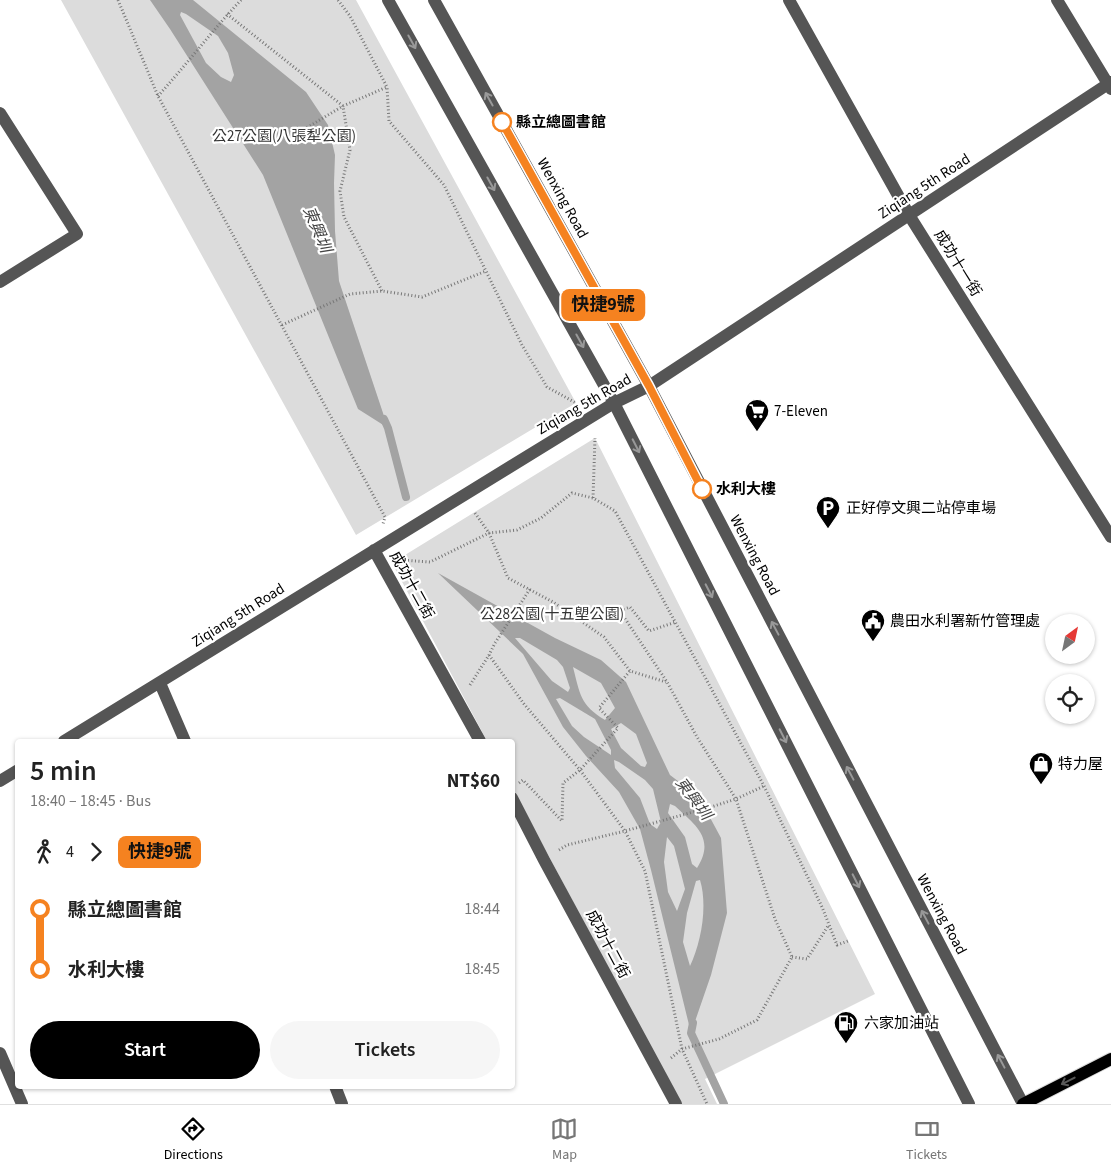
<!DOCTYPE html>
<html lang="en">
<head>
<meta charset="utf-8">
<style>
	:root { --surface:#fff; --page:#f6f6f6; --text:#222; --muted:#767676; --line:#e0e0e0; --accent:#000 }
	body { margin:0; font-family:"Source Sans 3","Noto Sans TC",sans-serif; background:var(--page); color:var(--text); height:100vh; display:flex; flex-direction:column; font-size:19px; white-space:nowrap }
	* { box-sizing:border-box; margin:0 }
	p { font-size:16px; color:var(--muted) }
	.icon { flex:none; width:28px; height:28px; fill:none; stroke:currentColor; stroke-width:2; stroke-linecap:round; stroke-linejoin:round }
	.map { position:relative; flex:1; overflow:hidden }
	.side { position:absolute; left:15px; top:739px; width:500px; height:350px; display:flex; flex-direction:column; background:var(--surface); border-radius:5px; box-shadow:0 1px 4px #0004 }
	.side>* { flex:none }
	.badge { padding:0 10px; border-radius:8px; font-size:18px; line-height:32px }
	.needle { width:32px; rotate:33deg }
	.controls { position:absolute; left:1045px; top:614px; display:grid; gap:10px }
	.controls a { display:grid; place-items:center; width:50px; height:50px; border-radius:50%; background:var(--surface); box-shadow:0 1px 4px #0004; font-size:25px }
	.map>.badge { position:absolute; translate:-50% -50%; box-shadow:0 0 0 2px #fff }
	.legs { display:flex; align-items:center; gap:8px; height:55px; padding:0 15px; font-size:16px }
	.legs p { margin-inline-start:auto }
	.headline { display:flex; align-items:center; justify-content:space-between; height:85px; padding:0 15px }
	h1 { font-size:28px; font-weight:600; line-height:38px }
	.primary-button { display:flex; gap:10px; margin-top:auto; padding:10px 15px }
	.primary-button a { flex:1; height:58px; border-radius:30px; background:var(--accent); color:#fff; font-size:20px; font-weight:600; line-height:58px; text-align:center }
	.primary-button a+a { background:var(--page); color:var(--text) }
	ul { padding:0 15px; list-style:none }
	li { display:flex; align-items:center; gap:18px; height:60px; font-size:19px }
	li i { display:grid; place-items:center; width:8px; height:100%; margin:0 6px; background:currentColor }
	li i::after { content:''; width:12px; height:12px; margin:-6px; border:4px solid; border-radius:50%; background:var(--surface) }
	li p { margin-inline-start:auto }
	li:first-child i { background:linear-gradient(#0000 50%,currentColor 0) }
	li:last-child i { background:linear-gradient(currentColor 50%,#0000 0) }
	.tab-bar { display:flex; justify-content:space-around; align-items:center; height:70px; border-top:1px solid var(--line); background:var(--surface); font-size:14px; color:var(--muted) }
	.tab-bar a { display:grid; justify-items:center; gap:2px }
	.tab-bar .active { color:var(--accent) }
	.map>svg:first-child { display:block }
	.green { fill:#dcdcdc }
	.water { fill:#a3a3a3; fill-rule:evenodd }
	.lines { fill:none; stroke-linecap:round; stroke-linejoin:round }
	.stream { stroke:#a3a3a3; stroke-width:8 }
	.major-casing { stroke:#dbdbdb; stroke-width:14 }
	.path { stroke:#777; stroke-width:3; stroke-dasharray:1 2.5; stroke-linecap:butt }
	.minor { stroke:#555; stroke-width:12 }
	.major { stroke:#000; stroke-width:12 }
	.oneway { stroke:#999 }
	.oneway2 { stroke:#595959 }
	.line-1-casing { stroke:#fff; stroke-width:11 }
	.line-1 { stroke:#f58220; stroke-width:8 }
	.stop-1-dot { fill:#fff; stroke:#f58220; stroke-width:2.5 }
	.labels { text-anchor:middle; stroke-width:4.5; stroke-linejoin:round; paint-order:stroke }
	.stop-label { font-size:15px; font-weight:bold; fill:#000; stroke:#fff; text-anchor:start }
	.park-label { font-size:15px; fill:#333; stroke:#fff }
	.street-label { font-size:15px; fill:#000; stroke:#fff }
	.poi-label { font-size:15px; fill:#000; stroke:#fff; text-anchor:start }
	.water-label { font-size:16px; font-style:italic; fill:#444; stroke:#fff }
</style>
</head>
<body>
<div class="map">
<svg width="1111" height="1104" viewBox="0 0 1111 1104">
	<rect width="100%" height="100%" fill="#fff"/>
	<path class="green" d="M 61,0 L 356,0 L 576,403 L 356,535 Z
		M 595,438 L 875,994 L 705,1079 L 717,1104 L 681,1104 L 513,789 L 512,741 L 487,741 L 392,563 Z"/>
	<path class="water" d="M 150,0 L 193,0 L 306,92 L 328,125 L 335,155 L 334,183 L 335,231 L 339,281 L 388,428 L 358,409 L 263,175 L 170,29 ZM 181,12 L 186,14 L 218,36 L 228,53 L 234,75 L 231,82 L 221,77 L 206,63 L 180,15 Z
		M 438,573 L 555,638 L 601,660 L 626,682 L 670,775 L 699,797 L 721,838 L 727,913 L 711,975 L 691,1033 L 651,870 L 640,829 L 619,792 L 586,756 L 563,727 L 523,654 ZM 515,638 L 520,638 L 557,660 L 563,667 L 570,688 L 568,692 L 552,681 ZM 573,667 L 601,683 L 615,708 L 605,720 C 580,705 580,694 573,667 ZM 560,698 L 595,719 L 611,750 L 611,755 L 584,737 L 572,726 L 556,699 ZM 621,723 L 636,734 L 647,763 L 645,767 L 641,766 L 621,748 L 611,729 ZM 614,760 L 619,762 L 645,780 L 653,789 L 661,822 L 657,829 L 650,824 L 640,798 L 615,768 ZM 670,804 L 675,806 C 695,825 716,838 697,868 L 692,864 L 685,837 L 668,813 ZM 667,837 L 674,846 L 685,889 L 677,911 L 668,892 L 664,862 ZM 700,880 C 708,906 701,943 690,966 L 683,942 L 687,913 L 696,881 Z"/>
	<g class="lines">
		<path class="stream" d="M 384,419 L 388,428 L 406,497
			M 693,1023 L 691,1033 L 724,1104"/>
		<g class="major-casing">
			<path id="major" d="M 1023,1104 L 1111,1059"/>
		</g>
		<path class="path" d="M 118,0 L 158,96 L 385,517 L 383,524
			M 338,0 L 350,16 L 387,87 L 389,121 L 444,185 L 522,345 L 547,387 L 576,403
			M 227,14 L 343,106 L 350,150 L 340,191 L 344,217 L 382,291
			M 158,96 C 186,65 212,31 241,0
			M 298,133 L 343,106 L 387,87
			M 282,325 L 350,294 L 382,291 L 422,297 L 486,271
			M 593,498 L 595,438
			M 475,513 L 489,533 L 508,578 L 553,602 L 604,637 L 630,671 L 666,682
			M 401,560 L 430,562 L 489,533 L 517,530 L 541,518 L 572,493 L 593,498 L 615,511 L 764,786 L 822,907 L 837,945 L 848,941
			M 489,655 L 524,704 L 580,770 L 625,831 L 645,871 L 682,1049 L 707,1104
			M 470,685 L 489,655 L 495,643 L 530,589
			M 519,783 L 523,780 L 562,821 L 563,783 L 580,770 L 618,728 L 599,708 L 630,671
			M 559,850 L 567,845 L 625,831 L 711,807 L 736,799 L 764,786
			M 792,957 L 807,959 L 828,926
			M 671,1058 L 682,1049 L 719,1039 L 757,1020 L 792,957 L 775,919 L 736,799 L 697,737 L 667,682 L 620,611 L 630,607 L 649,631 L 676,622"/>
		<path class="minor" d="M 388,0 L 614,403 L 969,1104
			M 434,0 L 649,386 L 1023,1104
			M 789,0 L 909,215 L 1111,537
			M 1057,0 L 1111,89
			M 0,113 L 77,234 L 0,282
			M 374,550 L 480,741
			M 160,683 L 185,741
			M 64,741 L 614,403 L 649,386 L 1111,82
			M 0,781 L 18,770
			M 512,798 L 544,860 L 676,1104
			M 0,1053 L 22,1104
			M 335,1086 L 342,1104"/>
		<use href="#major" class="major"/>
	</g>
	<defs><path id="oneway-shaft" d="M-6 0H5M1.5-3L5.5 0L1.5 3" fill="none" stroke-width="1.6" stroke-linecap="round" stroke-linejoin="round" transform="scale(1.25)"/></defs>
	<g class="oneway">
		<use href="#oneway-shaft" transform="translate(412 42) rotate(61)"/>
		<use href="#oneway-shaft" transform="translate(489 99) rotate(-119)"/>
		<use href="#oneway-shaft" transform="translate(491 184) rotate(61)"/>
		<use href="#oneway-shaft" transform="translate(580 341) rotate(61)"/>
		<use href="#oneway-shaft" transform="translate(636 446) rotate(63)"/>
		<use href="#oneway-shaft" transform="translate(709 591) rotate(63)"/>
		<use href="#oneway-shaft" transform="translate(775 628) rotate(-118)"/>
		<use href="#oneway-shaft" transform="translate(783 736) rotate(63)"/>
		<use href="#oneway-shaft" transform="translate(850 773) rotate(-118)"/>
		<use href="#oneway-shaft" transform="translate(856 881) rotate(63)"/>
		<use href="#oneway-shaft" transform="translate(925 917) rotate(-118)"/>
		<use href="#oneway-shaft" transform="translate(1001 1061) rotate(-118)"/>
	</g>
	<use class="oneway2" href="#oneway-shaft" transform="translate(1068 1081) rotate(153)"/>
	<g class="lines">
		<g class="line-1-casing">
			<path id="line-1" d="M 502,122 L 649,386 L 702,489"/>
		</g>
		<use href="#line-1" class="line-1"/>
	</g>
	<defs>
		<g id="supermarket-pin" transform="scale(1.25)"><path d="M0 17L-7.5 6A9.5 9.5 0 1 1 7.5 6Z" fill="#000" stroke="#fff"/><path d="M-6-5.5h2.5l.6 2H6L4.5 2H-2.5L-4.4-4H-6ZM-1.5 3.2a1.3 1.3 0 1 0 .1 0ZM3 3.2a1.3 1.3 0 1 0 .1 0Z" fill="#fff"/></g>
		<g id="parking-pin" transform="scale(1.25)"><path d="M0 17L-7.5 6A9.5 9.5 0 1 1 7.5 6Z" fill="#000" stroke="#fff"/><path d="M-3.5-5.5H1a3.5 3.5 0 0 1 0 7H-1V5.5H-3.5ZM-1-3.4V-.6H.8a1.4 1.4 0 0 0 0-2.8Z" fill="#fff"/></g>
		<g id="civic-pin" transform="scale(1.25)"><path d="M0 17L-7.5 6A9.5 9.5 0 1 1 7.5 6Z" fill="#000" stroke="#fff"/><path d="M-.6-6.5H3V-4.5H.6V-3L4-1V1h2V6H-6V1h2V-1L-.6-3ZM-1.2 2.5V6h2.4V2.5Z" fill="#fff"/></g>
		<g id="shop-pin" transform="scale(1.25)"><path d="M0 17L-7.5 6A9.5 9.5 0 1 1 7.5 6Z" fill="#000" stroke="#fff"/><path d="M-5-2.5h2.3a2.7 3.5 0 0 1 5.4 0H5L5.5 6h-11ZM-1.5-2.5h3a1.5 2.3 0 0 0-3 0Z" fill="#fff"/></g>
		<g id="fuel-pin" transform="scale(1.25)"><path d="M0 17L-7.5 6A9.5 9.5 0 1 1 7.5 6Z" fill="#000" stroke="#fff"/><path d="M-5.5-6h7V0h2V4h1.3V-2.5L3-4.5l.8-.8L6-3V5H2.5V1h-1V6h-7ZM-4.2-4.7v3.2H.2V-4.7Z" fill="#fff"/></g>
	</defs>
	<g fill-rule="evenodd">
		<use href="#supermarket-pin" x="757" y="411"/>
		<use href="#parking-pin" x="828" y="508"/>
		<use href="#civic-pin" x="873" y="621"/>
		<use href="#shop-pin" x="1041" y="764"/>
		<use href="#fuel-pin" x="846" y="1023"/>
	</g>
	<g class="stop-1-dot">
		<circle cx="502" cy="122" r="9"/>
		<circle cx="702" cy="489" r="9"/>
	</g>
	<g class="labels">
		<g class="stop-label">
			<text x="516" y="127">縣立總圖書館</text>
			<text x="716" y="494">水利大樓</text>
		</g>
		<g class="park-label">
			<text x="284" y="141">公27公園(八張犁公園)</text>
			<text x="552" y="619">公28公園(十五塱公園)</text>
		</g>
		<g class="street-label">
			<text transform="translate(924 186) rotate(-33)" y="5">Ziqiang 5th Road</text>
			<text transform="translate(563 198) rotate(61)" y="5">Wenxing Road</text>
			<text transform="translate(958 263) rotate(58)" y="5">成功十一街</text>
			<text transform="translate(584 404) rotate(-30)" y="5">Ziqiang 5th Road</text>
			<text transform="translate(755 555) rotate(62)" y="5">Wenxing Road</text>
			<text transform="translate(412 585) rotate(61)" y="5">成功十二街</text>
			<text transform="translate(238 615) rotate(-32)" y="5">Ziqiang 5th Road</text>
			<text transform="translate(942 914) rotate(62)" y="5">Wenxing Road</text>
			<text transform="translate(608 944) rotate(62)" y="5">成功十二街</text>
		</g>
		<g class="poi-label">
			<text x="774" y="416">7-Eleven</text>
			<text x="846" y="513">正好停文興二站停車場</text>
			<text x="890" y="626">農田水利署新竹管理處</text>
			<text x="1058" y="769">特力屋</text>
			<text x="864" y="1028">六家加油站</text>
		</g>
		<g class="water-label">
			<text transform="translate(318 229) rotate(67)" y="6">東興圳</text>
			<text transform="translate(694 798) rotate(53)" y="6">東興圳</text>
		</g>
	</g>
</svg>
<div class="controls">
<a><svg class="needle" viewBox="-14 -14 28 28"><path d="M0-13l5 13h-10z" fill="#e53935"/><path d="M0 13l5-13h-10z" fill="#767676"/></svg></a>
<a><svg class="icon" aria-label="locate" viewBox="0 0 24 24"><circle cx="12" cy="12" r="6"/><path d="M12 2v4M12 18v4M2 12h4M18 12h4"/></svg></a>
</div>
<b class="badge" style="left:603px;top:305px;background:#f58220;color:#111">快捷9號</b>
<section class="side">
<div class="headline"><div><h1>5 min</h1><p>18:40 – 18:45 · Bus</p></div><b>NT$60</b></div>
<div class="legs"><svg class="icon" aria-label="walk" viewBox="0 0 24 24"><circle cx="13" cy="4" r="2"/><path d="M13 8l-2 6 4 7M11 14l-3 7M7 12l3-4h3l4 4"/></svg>4<svg class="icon" aria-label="forward" viewBox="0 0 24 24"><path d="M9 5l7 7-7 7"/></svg><b class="badge" style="background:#f58220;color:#111">快捷9號</b></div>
<ul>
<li><i style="color:#f58220"></i><b>縣立總圖書館</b><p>18:44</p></li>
<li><i style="color:#f58220"></i><b>水利大樓</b><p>18:45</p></li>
</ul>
<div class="primary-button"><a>Start</a><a>Tickets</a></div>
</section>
</div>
<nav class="tab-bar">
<a class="active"><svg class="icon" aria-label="directions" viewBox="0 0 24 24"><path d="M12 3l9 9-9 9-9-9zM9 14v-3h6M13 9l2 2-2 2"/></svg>Directions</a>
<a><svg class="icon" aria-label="map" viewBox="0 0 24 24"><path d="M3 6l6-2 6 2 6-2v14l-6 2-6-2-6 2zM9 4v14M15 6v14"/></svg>Map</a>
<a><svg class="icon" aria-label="tickets" viewBox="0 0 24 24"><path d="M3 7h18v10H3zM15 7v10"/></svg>Tickets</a>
</nav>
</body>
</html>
